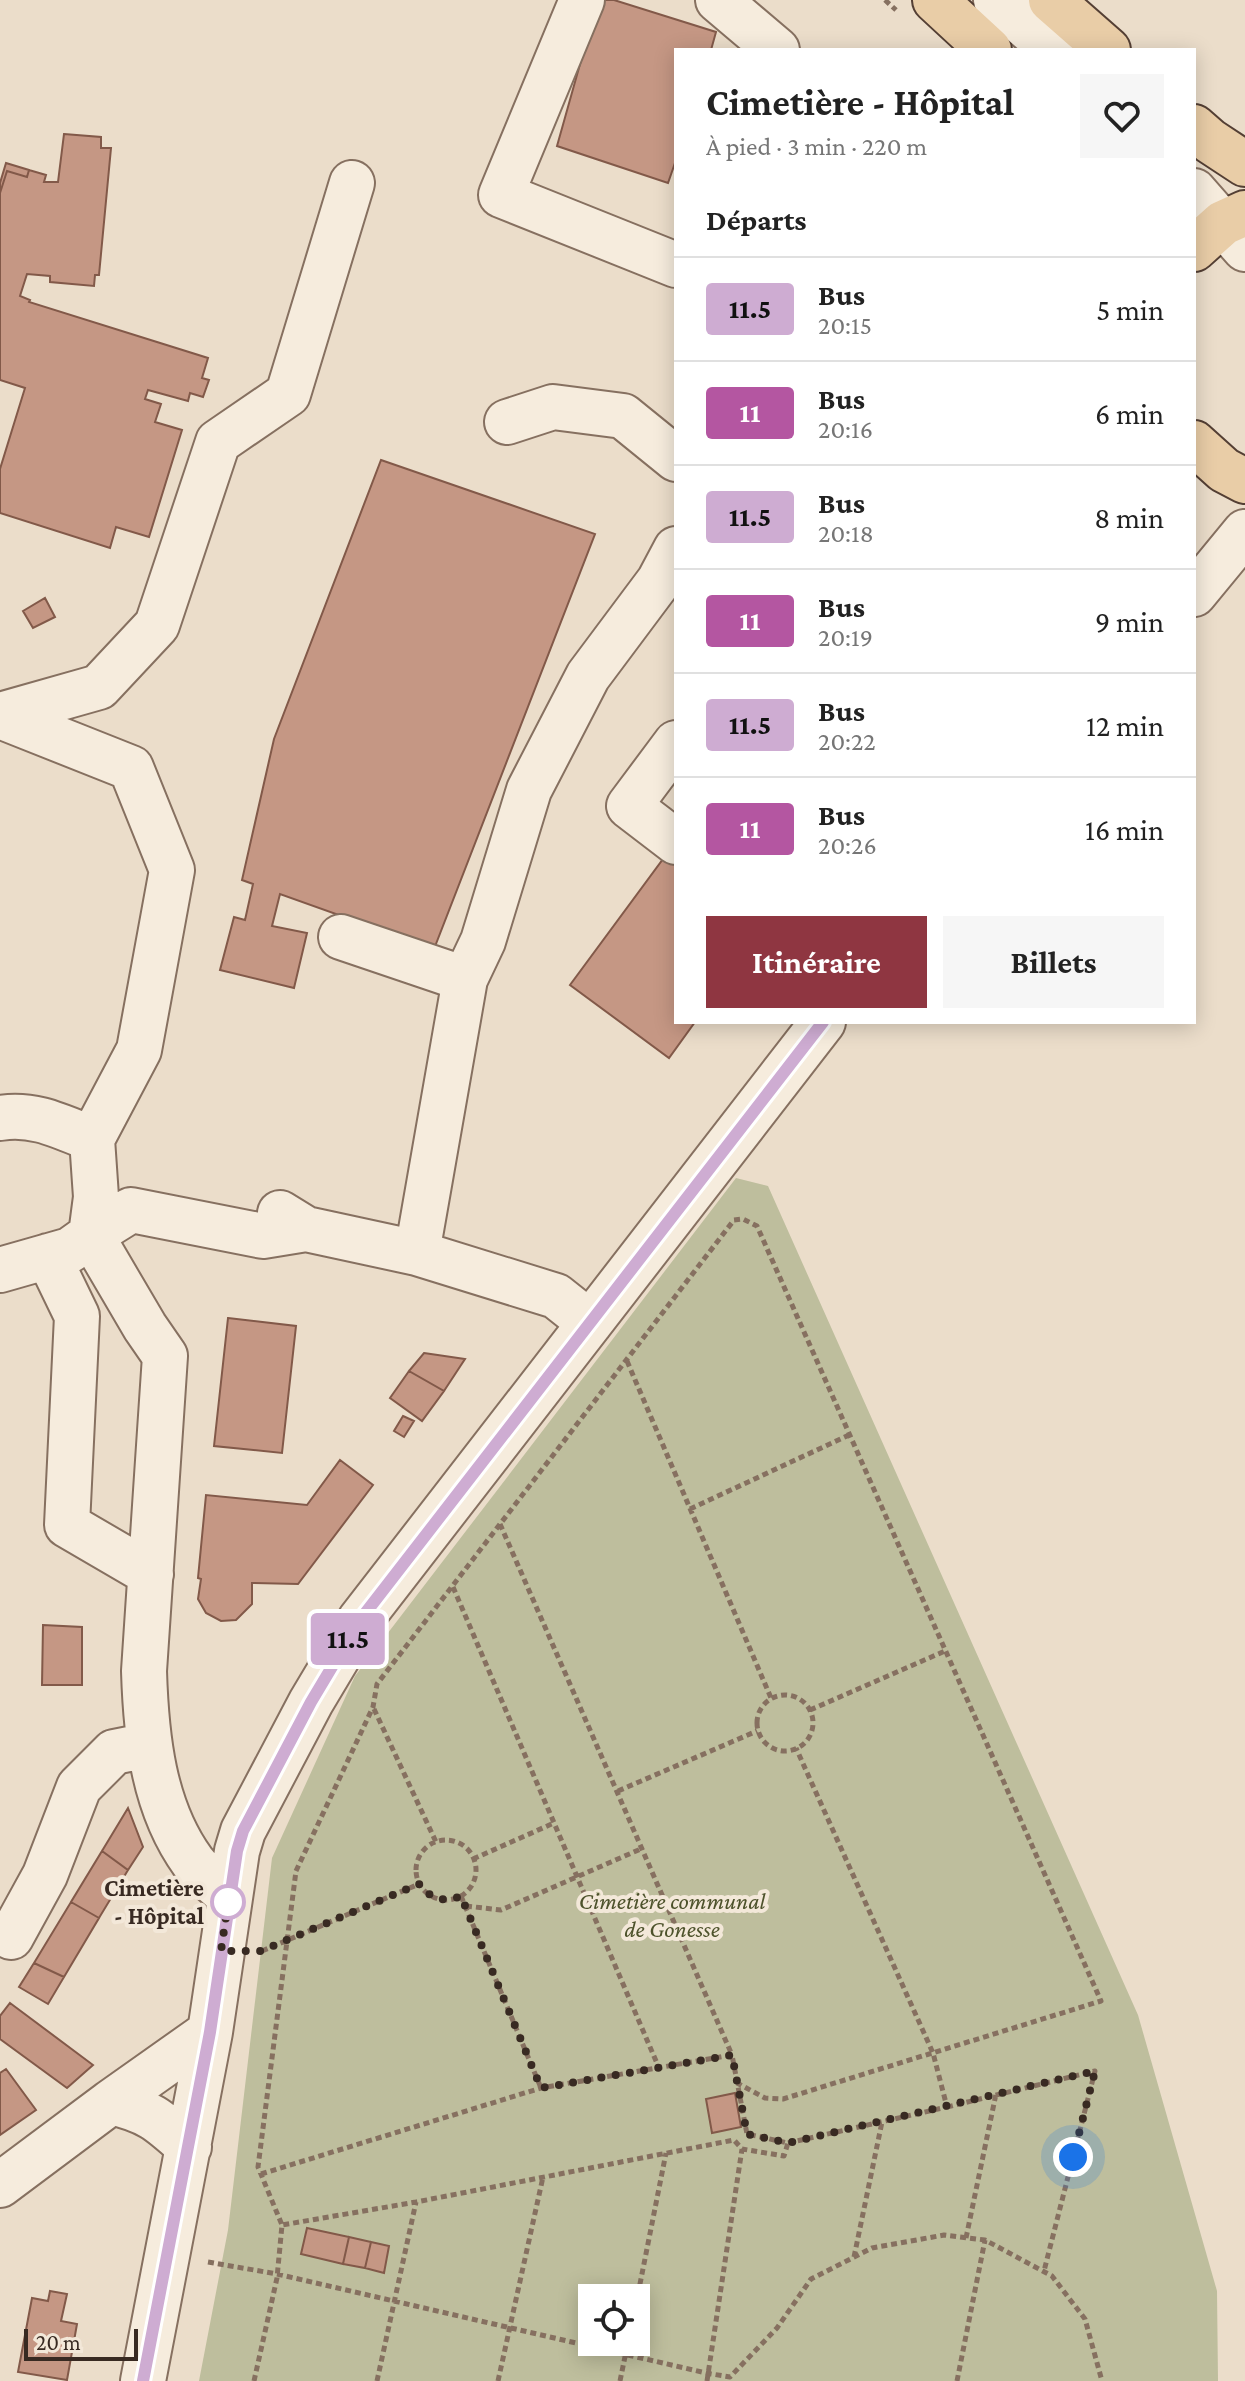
<!DOCTYPE html>
<html lang="fr">
<head>
<meta charset="utf-8">
<style>
	:root { --surface:#fff; --page:#f6f6f6; --text:#222; --muted:#767676; --line:#e0e0e0; --accent:#8f3641 }
	body { margin:0; font-family:"Crimson Pro",serif; background:var(--page); color:var(--text); height:100vh; display:flex; flex-direction:column; font-size:30px; white-space:nowrap }
	* { box-sizing:border-box; margin:0 }
	p { font-size:26px; color:var(--muted) }
	.icon { flex:none; width:44px; height:44px; fill:none; stroke:currentColor; stroke-width:2; stroke-linecap:round; stroke-linejoin:round }
	.map { position:relative; flex:1; overflow:hidden }
	.drawer { position:absolute; left:674px; top:48px; width:522px; height:976px; display:flex; flex-direction:column; background:var(--surface); border-radius:0px; box-shadow:0 4px 20px #0003 }
	.drawer>* { flex:none }
	.badge { padding:0 16px; border-radius:6px; font-size:28px; line-height:52px }
	.tools { position:absolute; left:578px; top:2284px; display:grid; gap:16px }
	.tools a { display:grid; place-items:center; width:72px; height:72px; border-radius:0px; background:var(--surface); box-shadow:0 4px 20px #0003; font-size:40px }
	.scale { position:absolute; left:24px; bottom:20px; width:114px; box-sizing:border-box; padding-left:8px; border:4px solid #382a22; border-top:0; font-size:22px; line-height:28px; white-space:nowrap; color:#382a22; -webkit-text-stroke:6px #f3e8d9; paint-order:stroke }
	.you { position:absolute; width:40px; height:40px; margin:-20px; border:6px solid #fff; border-radius:50%; background:#1a73e8; box-shadow:0 0 0 12px #1a73e833 }
	.map>.badge { position:absolute; translate:-50% -50%; box-shadow:0 0 0 4px #fff }
	h2 { padding:0 32px; font-size:30px; line-height:72px }
	.round { display:grid; place-items:center; flex:none; width:84px; height:84px; border-radius:0px; background:var(--page) }
	.summary { display:flex; align-items:center; justify-content:space-between; height:136px; padding:0 32px }
	h1 { font-size:38px; font-weight:700; line-height:60px }
	.primary-button { display:flex; gap:16px; margin-top:auto; padding:16px 32px }
	.primary-button a { flex:1; height:92px; border-radius:0px; background:var(--accent); color:#fff; font-size:32px; font-weight:700; line-height:92px; text-align:center }
	.primary-button a+a { background:var(--page); color:var(--text) }
	ul { padding:0; list-style:none }
	li { display:flex; align-items:center; gap:24px; height:104px; padding:0 32px; border-top:2px solid var(--line) }
	li div { flex:1 }
	li b { display:block; font-size:30px }
	li em { font-style:normal }
	li .badge { min-width:88px; font-weight:700; text-align:center }
	.map>svg:first-child { display:block }
	.cemetery { fill:#bebe9d; fill-rule:evenodd }
	.building { fill:#c59784; stroke:#825949; stroke-width:2 }
	.lines { fill:none; stroke-linecap:round; stroke-linejoin:round }
	.minor-casing { stroke:#867060; stroke-width:48 }
	.major-casing { stroke:#543f34; stroke-width:48 }
	.path { stroke:#867060; stroke-width:5; stroke-dasharray:6 4; stroke-linecap:butt }
	.minor { stroke:#f6ecdd; stroke-width:44 }
	.major { stroke:#e9cda7; stroke-width:44 }
	.line-casing { stroke:#fff; stroke-width:18 }
	.line { stroke:#ceacd2; stroke-width:12 }
	.walk { stroke:#382a22; stroke-width:8; stroke-dasharray:0 14.4 }
	.stop-dot { fill:#fff; stroke:#ceacd2; stroke-width:4 }
	.labels { text-anchor:middle; stroke-width:8; stroke-linejoin:round; paint-order:stroke }
	.stop-label { font-size:24px; font-weight:bold; fill:#382a22; stroke:#f3e8d9; text-anchor:end }
	.park-label { font-size:24px; font-style:italic; fill:#4d522b; stroke:#f3e8d9 }
</style>
</head>
<body>
<div class="map">
<svg width="1245" height="2381" viewBox="0 0 1245 2381">
	<rect width="100%" height="100%" fill="#ebddca"/>
	<path class="cemetery" d="M 736,1178 L 768,1186 L 1138,2015 L 1217,2291 L 1218,2381 L 199,2381 L 228,2230 L 272,1858 L 355,1676 ZM 592,2298 L 636,2298 L 636,2342 L 592,2342 Z"/>
	<path class="building" d="M 598,0 L 614,0 L 716,32 L 711,50 L 676,50 L 676,160 L 668,183 L 557,146 Z
		M 64,134 L 101,137 L 101,148 L 111,148 L 99,275 L 95,275 L 94,286 L 50,282 L 50,276 L 27,274 L 20,296 L 30,300 L 29,302 L 208,358 L 202,378 L 209,380 L 203,397 L 190,393 L 188,401 L 148,390 L 145,399 L 161,404 L 155,422 L 182,430 L 149,537 L 116,527 L 110,548 L 0,513 L 0,469 L 25,388 L 0,380 L 0,193 L 7,171 L 27,177 L 29,170 L 46,175 L 44,182 L 58,182 Z
		M 6,163 L 29,170 L 27,177 L 7,171 L 0,193 L 0,183 Z
		M 381,460 L 595,534 L 434,949 L 280,894 L 272,926 L 307,933 L 294,988 L 220,970 L 234,917 L 245,920 L 253,884 L 242,880 L 274,739 Z
		M 45,598 L 55,617 L 33,628 L 23,611 Z
		M 666,855 L 676,863 L 676,1022 L 695,1022 L 669,1058 L 570,985 Z
		M 228,1318 L 296,1326 L 282,1453 L 214,1446 Z
		M 424,1353 L 465,1359 L 444,1391 L 409,1371 Z
		M 409,1371 L 444,1391 L 422,1421 L 390,1398 Z
		M 403,1416 L 414,1421 L 404,1437 L 394,1431 Z
		M 340,1460 L 373,1485 L 298,1584 L 252,1583 L 252,1604 L 236,1620 L 221,1621 L 206,1613 L 198,1599 L 201,1579 L 198,1578 L 206,1495 L 307,1505 Z
		M 43,1625 L 82,1627 L 82,1685 L 42,1685 Z
		M 128,1808 L 143,1847 L 128,1870 L 102,1851 Z
		M 102,1851 L 128,1870 L 99,1918 L 71,1902 Z
		M 71,1902 L 99,1918 L 64,1977 L 34,1963 Z
		M 34,1963 L 64,1977 L 48,2004 L 19,1987 Z
		M 10,2003 L 93,2065 L 67,2088 L 0,2039 L 0,2016 Z
		M 6,2069 L 36,2110 L 0,2135 L 0,2073 Z
		M 735,2093 L 741,2127 L 712,2133 L 706,2099 Z
		M 307,2228 L 349,2237 L 343,2264 L 301,2254 Z
		M 349,2237 L 371,2242 L 365,2268 L 343,2264 Z
		M 371,2242 L 389,2246 L 384,2273 L 365,2268 Z
		M 50,2291 L 67,2294 L 61,2321 L 77,2324 L 67,2380 L 18,2372 L 32,2298 L 48,2301 Z"/>
	<g class="lines">
		<g class="minor-casing">
			<path id="minor" d="M 582,0 L 501,195 L 676,265
				M 718,0 L 777,50
				M 996,0 L 1053,50
				M 1194,191 L 1245,249
				M 507,422 L 553,407 L 623,416 L 676,459
				M 1194,594 L 1245,532
				M 0,715 L 99,687 L 157,625 L 218,442 L 288,394 L 352,183
				M 0,716 L 131,768 L 172,870 L 139,1050 L 92,1139 L 96,1197 L 91,1235 L 70,1250 L 0,1270
				M 676,743 L 629,806 L 676,842
				M 341,937 L 465,979 L 417,1253
				M 465,979 L 483,941 L 529,790 L 588,676 L 659,581 L 676,549
				M 0,1118 C 33,1112 62,1127 92,1139
				M 280,1213 L 306,1229 L 417,1253 L 556,1296 L 590,1323
				M 48,1256 L 77,1316 L 67,1525 L 151,1574
				M 229,1896 C 218,1885 202,1874 193,1862 C 153,1807 146,1736 144,1671 L 165,1356 L 145,1327 L 91,1235 L 131,1210 L 263,1236 L 306,1229
				M 11,1937 L 45,1875 L 79,1787 L 114,1752 L 149,1745
				M 111,2102 C 150,2111 160,2121 189,2147
				M 0,2185 L 111,2102 L 210,2032
				M 143,2381 L 210,2032 L 237,1851 L 243,1831 L 311,1702 L 360,1620 L 823,1022"/>
		</g>
		<g class="major-casing">
			<path id="major" d="M 935,0 L 989,50
				M 1051,0 L 1108,50
				M 1194,127 L 1210,141 L 1245,164
				M 1194,249 L 1223,223 L 1245,213
				M 1194,443 L 1224,470 L 1245,481"/>
		</g>
		<path class="path" d="M 885,0 L 896,10
			M 627,1361 L 771,1698
			M 690,1509 L 849,1435
			M 500,1524 L 732,2055
			M 453,1587 L 659,2068
			M757 1723a28 28 0 1 1 56 0a28 28 0 1 1-56 0Z
			M 374,1709 L 436,1842
			M 810,1710 L 945,1651
			M 618,1791 L 757,1731
			M416 1870a30 30 0 1 1 60 0a30 30 0 1 1-60 0Z
			M 473,1859 L 554,1823
			M 461,1896 L 541,2088
			M 466,1906 L 501,1910 L 643,1848
			M 262,1951 L 419,1884
			M 947,2107 L 1095,2071 L 1044,2271
			M 788,2143 L 947,2107 L 933,2053 L 796,1748
			M 261,2174 L 541,2088 L 732,2055 L 747,2134 L 788,2143 L 784,2156 L 742,2149 L 734,2140 L 416,2202 L 282,2225
			M 966,2238 L 996,2094
			M 854,2257 L 882,2122
			M 208,2262 L 277,2274 L 706,2373 L 730,2377 L 777,2328 L 811,2279 L 872,2248 L 944,2235 L 985,2240 L 1052,2276 L 1085,2319 L 1102,2381
			M 636,2304 L 666,2153
			M 254,2381 L 277,2278 L 282,2225 L 258,2167 L 296,1871 L 373,1707 L 377,1684 L 734,1220 L 743,1219 L 757,1226 L 1101,2001 L 783,2099 L 765,2098 L 737,2083
			M 377,2381 L 416,2202
			M 498,2381 L 543,2177
			M 620,2381 L 628,2342
			M 707,2381 L 742,2149
			M 957,2381 L 985,2240"/>
		<use href="#minor" class="minor"/>
		<use href="#major" class="major"/>
	</g>
	<g class="lines">
		<g class="line-casing">
			<path id="line" d="M 143,2381 L 210,2032 L 237,1851 L 243,1831 L 311,1702 L 360,1620 L 823,1022"/>
		</g>
		<use href="#line" class="line"/>
		<path class="walk" d="M 228,1902 L 229,1896 L 221,1951 L 261,1951 L 419,1884 C 430,1899 444,1903 461,1896 L 541,2088 L 732,2055 L 747,2134 L 788,2143 L 1095,2071 L 1073,2157"/>
	</g>
	<circle class="stop-dot" cx="228" cy="1902" r="16"/>
	<g class="labels">
		<g class="stop-label">
			<text x="204" y="1896">Cimetière<tspan x="204" dy="28">- Hôpital</tspan></text>
		</g>
		<g class="park-label">
			<text x="672" y="1909">Cimetière communal<tspan x="672" dy="28">de Gonesse</tspan></text>
		</g>
	</g>
</svg>
<div class="tools">
<a><svg class="icon" aria-label="locate" viewBox="0 0 24 24"><circle cx="12" cy="12" r="6"/><path d="M12 2v4M12 18v4M2 12h4M18 12h4"/></svg></a>
</div>
<div class="scale">20 m</div>
<div class="you" style="left:1073px;top:2157px"></div>
<b class="badge" style="left:348px;top:1639px;background:#ceacd2;color:#111">11.5</b>
<section class="drawer">
<div class="summary"><div><h1>Cimetière - Hôpital</h1><p>À pied · 3 min · 220 m</p></div><a class="round"><svg class="icon" aria-label="heart" viewBox="0 0 24 24"><path d="M12 20l-8-8c-3-5 5-10 8-4 3-6 11-1 8 4z"/></svg></a></div>
<h2>Départs</h2>
<ul>
<li><span class="badge" style="background:#ceacd2;color:#111">11.5</span><div><b>Bus</b><p>20:15</p></div><em>5 min</em></li>
<li><span class="badge" style="background:#b456a1;color:#fff">11</span><div><b>Bus</b><p>20:16</p></div><em>6 min</em></li>
<li><span class="badge" style="background:#ceacd2;color:#111">11.5</span><div><b>Bus</b><p>20:18</p></div><em>8 min</em></li>
<li><span class="badge" style="background:#b456a1;color:#fff">11</span><div><b>Bus</b><p>20:19</p></div><em>9 min</em></li>
<li><span class="badge" style="background:#ceacd2;color:#111">11.5</span><div><b>Bus</b><p>20:22</p></div><em>12 min</em></li>
<li><span class="badge" style="background:#b456a1;color:#fff">11</span><div><b>Bus</b><p>20:26</p></div><em>16 min</em></li>
</ul>
<div class="primary-button"><a>Itinéraire</a><a>Billets</a></div>
</section>
</div>
</body>
</html>
